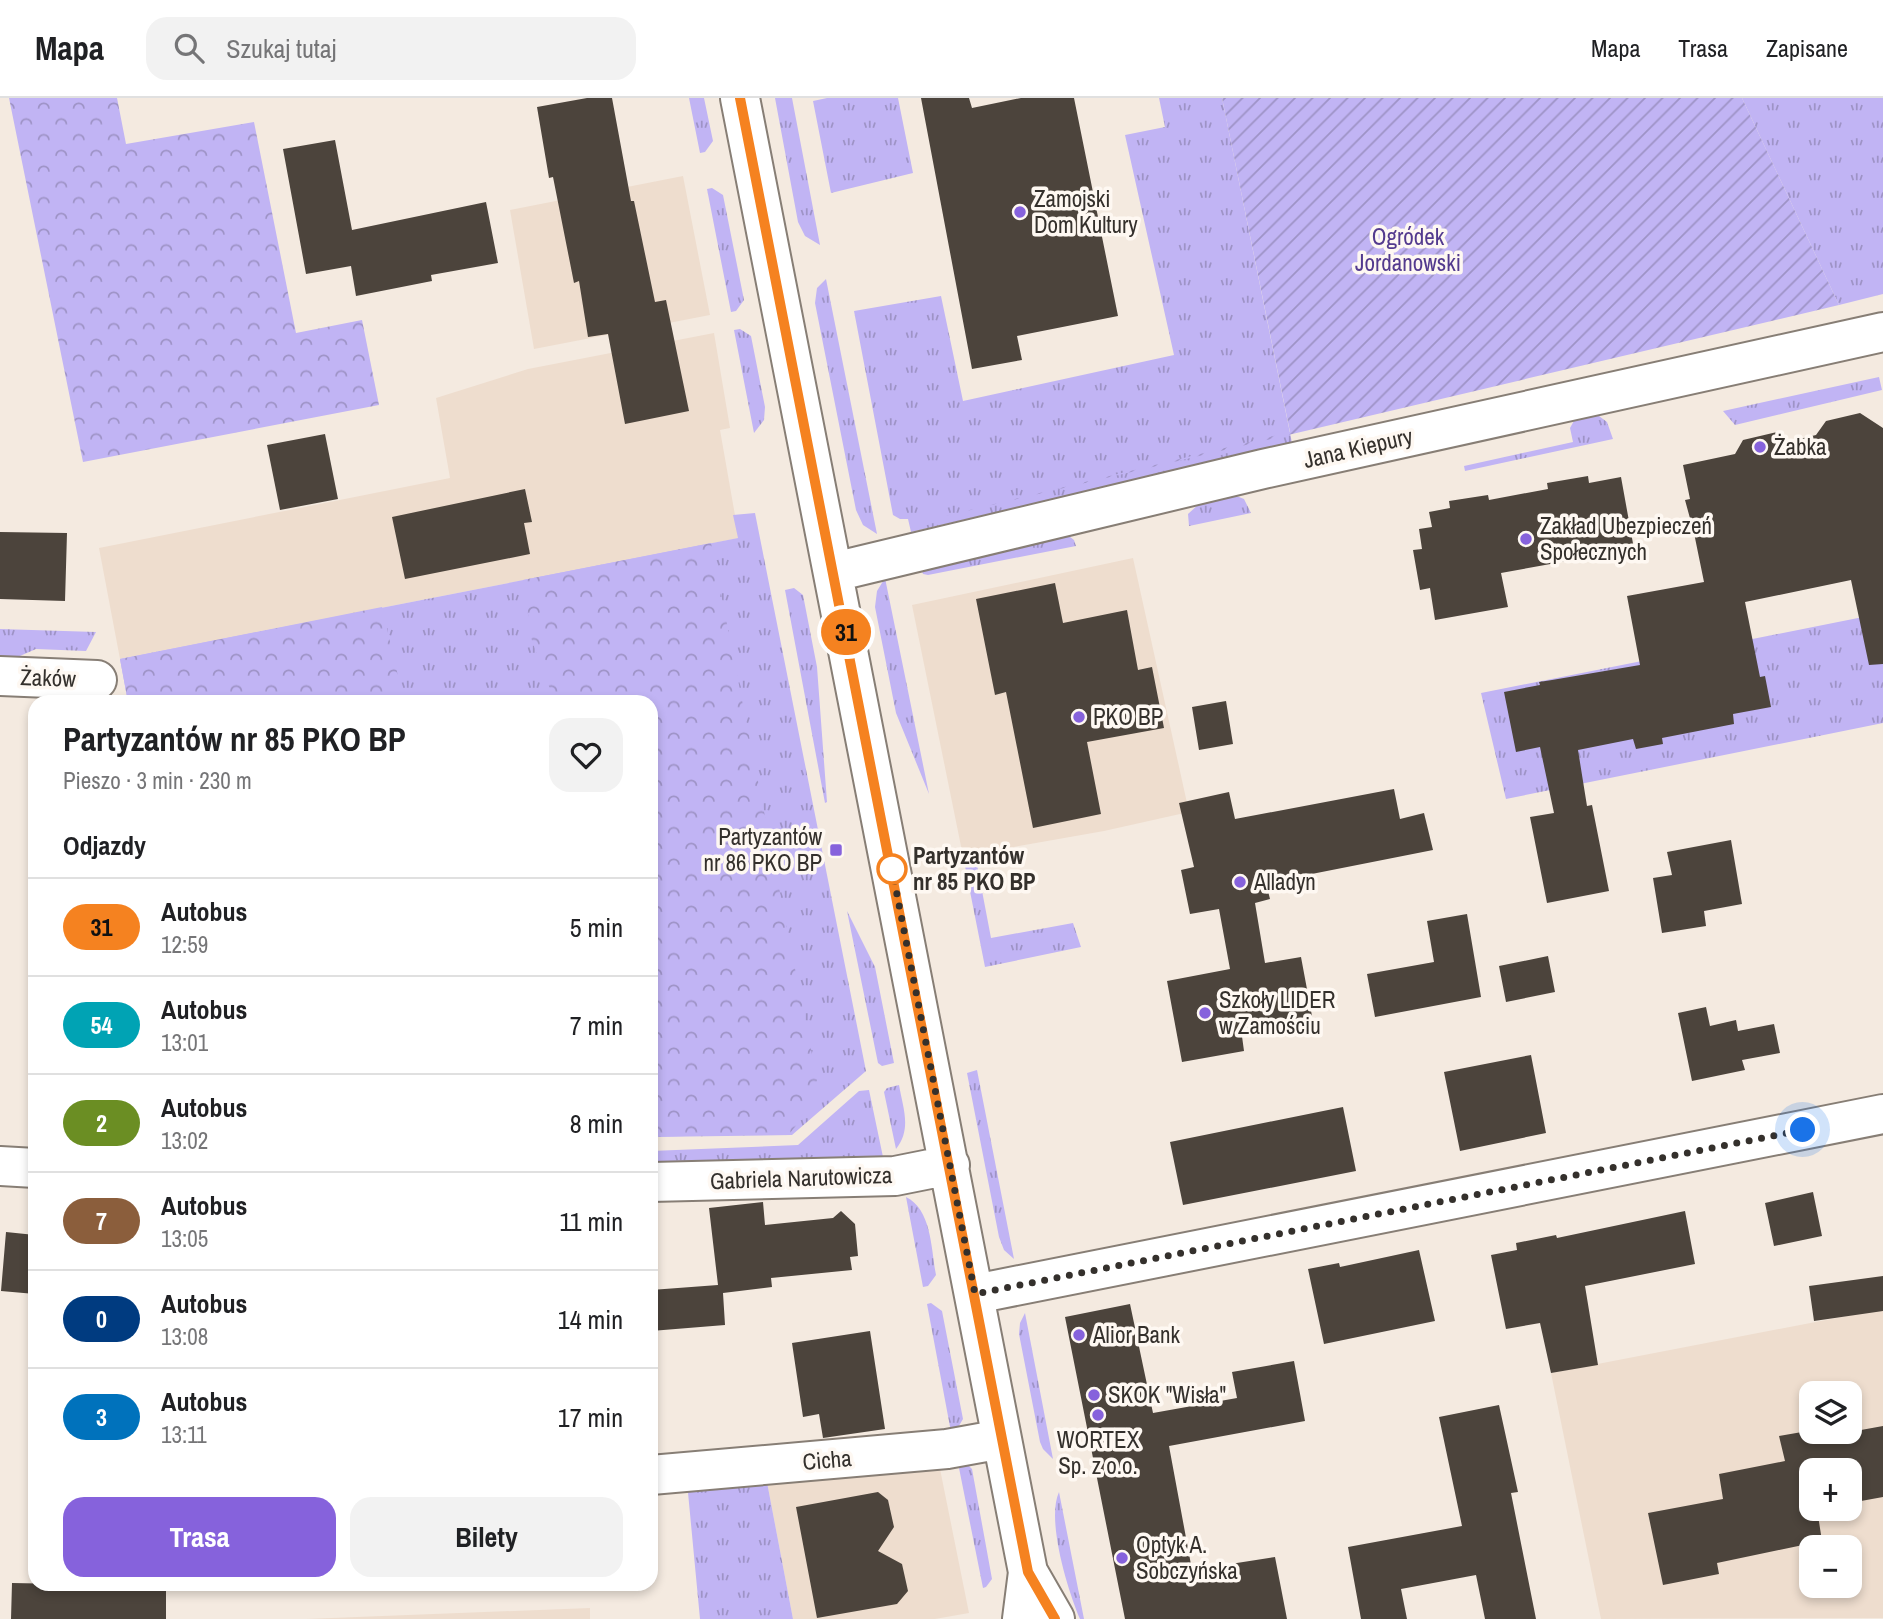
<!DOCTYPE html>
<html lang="pl">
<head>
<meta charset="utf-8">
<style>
	:root { --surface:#fff; --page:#f2f2f2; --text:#202124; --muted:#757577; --line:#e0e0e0; --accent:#8662dc }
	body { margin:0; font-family:"Archivo Narrow",sans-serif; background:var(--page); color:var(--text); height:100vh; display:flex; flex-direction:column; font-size:26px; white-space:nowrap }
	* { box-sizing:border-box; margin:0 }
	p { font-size:23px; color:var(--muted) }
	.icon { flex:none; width:38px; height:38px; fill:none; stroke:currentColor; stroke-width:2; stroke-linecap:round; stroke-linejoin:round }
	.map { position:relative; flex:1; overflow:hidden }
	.sheet { position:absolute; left:28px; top:597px; width:630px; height:896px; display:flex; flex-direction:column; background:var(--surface); border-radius:21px; box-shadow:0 4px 10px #0003 }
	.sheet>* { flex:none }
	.badge { padding:0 14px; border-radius:23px; font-size:24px; line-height:46px }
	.buttons { position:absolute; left:1799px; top:1283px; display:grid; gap:14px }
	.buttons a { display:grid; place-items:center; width:63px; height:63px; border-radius:14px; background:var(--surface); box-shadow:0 4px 10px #0003; font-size:35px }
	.you { position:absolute; width:35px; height:35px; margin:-18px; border:5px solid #fff; border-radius:50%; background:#1a73e8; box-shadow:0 0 0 10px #1a73e833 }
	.map>.badge { position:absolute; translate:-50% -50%; box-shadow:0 0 0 4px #fff }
	h2 { padding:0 35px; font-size:26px; line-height:63px }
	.round { display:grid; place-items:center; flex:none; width:74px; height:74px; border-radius:21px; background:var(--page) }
	.headline { display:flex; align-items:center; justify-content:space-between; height:119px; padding:0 35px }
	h1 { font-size:33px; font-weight:700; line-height:52px }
	.primary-button { display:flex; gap:14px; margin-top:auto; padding:14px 35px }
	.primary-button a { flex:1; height:80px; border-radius:21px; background:var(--accent); color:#fff; font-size:28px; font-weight:700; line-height:80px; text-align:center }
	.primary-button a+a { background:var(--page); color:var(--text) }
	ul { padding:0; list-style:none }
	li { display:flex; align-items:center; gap:21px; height:98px; padding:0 35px; border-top:2px solid var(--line) }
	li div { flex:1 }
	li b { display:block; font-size:26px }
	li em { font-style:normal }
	li .badge { min-width:77px; font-weight:700; text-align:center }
	header { display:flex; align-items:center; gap:42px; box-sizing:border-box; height:98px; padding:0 35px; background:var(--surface); border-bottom:2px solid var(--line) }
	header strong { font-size:33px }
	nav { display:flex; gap:38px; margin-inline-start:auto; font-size:24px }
	.search { width:490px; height:63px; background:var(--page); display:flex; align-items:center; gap:18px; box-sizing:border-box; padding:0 24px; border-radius:21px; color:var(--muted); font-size:26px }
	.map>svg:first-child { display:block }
	.built { fill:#eeddce; fill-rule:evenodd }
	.grass { fill:url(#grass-tufts) }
	.forest { fill:url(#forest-crowns) }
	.garden { fill:url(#garden-furrows) }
	.building { fill:#4c443c }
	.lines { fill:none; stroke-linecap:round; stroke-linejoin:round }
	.minor-casing { stroke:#877e75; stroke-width:42 }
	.minor { stroke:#fff; stroke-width:38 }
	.line-casing { stroke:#fff; stroke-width:16 }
	.line { stroke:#f58220; stroke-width:10 }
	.walk { stroke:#34302c; stroke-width:7; stroke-dasharray:0 12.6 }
	.poi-dot { fill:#8662dc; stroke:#fef8f2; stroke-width:2.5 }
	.stop-dot { fill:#fff; stroke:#f58220; stroke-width:3.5 }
	.labels { text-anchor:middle; stroke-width:7; stroke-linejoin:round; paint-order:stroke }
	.poi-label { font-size:23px; fill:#34302c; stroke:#fef8f2; text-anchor:start }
	.park-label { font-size:23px; fill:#533a8e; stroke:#fef8f2 }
	.street-label { font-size:23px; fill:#34302c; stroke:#fef8f2 }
	.stop-label { font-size:23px; font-weight:bold; fill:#34302c; stroke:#fef8f2; text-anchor:start }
</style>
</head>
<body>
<header>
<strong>Mapa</strong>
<div class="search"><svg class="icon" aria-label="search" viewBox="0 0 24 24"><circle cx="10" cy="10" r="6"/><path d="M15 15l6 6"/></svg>Szukaj tutaj</div>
<nav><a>Mapa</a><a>Trasa</a><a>Zapisane</a></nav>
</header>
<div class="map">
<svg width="1883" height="1521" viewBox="0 0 1883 1521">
	<defs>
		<pattern id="grass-tufts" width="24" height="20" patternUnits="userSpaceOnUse" patternTransform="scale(1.75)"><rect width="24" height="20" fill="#c1b4f4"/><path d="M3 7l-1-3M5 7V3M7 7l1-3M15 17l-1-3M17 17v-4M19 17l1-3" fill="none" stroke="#9e93c6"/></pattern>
		<pattern id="forest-crowns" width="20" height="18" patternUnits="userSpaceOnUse" patternTransform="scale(1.75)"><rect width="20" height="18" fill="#c1b4f4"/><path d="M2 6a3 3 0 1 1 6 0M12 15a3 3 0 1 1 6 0" fill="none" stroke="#9e93c6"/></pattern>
		<pattern id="garden-furrows" width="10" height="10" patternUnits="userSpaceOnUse" patternTransform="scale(1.75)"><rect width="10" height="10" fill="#c1b4f4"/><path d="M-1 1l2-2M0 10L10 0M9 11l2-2" fill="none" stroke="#9e93c6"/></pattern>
	</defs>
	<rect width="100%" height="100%" fill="#f4eae0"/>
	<path class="built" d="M 683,78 L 710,217 L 534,251 L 510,112 Z
		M 714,235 L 730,330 L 720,332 L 739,440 L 120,561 L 99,450 L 450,380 L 436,300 L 528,271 Z
		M 1133,460 L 1189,714 L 1104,733 L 963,758 L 912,507 Z
		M 1883,1211 L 1883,1520 L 1601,1521 L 1551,1275 ZM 1811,1295 L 1850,1295 L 1850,1334 L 1811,1334 ZM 1811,1372 L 1850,1372 L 1850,1410 L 1811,1410 ZM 1811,1449 L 1850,1449 L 1850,1488 L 1811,1488 Z
		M 938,1361 L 969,1515 L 935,1521 L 793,1521 L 766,1379 Z
		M 590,1510 L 590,1521 L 306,1521 Z"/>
	<path class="grass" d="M 689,0 L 704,0 L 713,43 L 705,54 L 700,55 Z
		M 775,0 L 792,0 L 820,147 L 805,138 L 798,124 Z
		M 827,0 L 898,0 L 913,75 L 831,95 L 813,3 Z
		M 1159,0 L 1222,0 L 1292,345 L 911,434 L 908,421 L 900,421 L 893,417 L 854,213 L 941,198 L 963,303 L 1174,257 L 1125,37 L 1165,29 Z
		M 1742,0 L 1883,0 L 1883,196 L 1839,207 Z
		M 712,90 L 723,97 L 744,202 L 736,213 L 731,214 L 707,91 Z
		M 826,181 L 877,436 L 863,427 L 856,412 L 815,205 L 817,190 Z
		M 740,231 L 751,238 L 765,309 L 764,322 L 754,335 L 734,232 Z
		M 1879,279 L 1882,292 L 1735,327 L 1723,313 Z
		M 1595,315 L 1607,324 L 1613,341 L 1465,373 L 1464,368 L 1573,344 L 1570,330 L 1576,319 Z
		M 1234,397 L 1244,401 L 1251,415 L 1189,428 L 1188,416 L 1200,405 Z
		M 755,415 L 866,973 L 792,1037 L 651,1039 L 651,604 L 128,604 L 120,561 L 738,440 L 733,417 Z
		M 1065,435 L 1074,442 L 1076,448 L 928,477 L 923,476 L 920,468 Z
		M 885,480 L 929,696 L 896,615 L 875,509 L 877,493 Z
		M 794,490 L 803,497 L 817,569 L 827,704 L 825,705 L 785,492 Z
		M 1883,515 L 1883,625 L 1506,701 L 1481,595 Z
		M 0,531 L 96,534 L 86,553 L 36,551 L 13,561 L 0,560 Z
		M 975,756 L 991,840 L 1073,825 L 1081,849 L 985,869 L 963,758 Z
		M 847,813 L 875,869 L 894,965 L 882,968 L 878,965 Z
		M 977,972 L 1014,1161 L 1004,1152 L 999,1139 L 967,975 Z
		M 899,987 C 903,1010 912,1031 896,1051 L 884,994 L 887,990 Z
		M 869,992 L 883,1059 L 651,1067 L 651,1053 L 798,1047 L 859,993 Z
		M 906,1099 C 932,1112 931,1151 936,1177 L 928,1188 L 923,1189 Z
		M 931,1205 L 942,1213 L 963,1321 L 957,1331 L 951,1334 L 927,1206 Z
		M 1025,1215 L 1053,1361 L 1043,1351 L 1040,1344 L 1019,1236 L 1020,1225 Z
		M 957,1360 L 965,1364 L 972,1371 L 992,1481 L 986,1489 L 983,1490 Z
		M 766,1379 L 793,1521 L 700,1521 L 687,1384 Z
		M 1059,1394 L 1084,1521 L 1080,1521 C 1068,1493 1046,1422 1059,1394 Z"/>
	<path class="forest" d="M 9,0 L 117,0 L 126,46 L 254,24 L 296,235 L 362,222 L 379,307 L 83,364 Z
		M 711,445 L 817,982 L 799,1024 L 790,1035 L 651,1039 L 651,604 L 555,604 L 532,543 L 523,482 Z
		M 382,509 L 404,604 L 128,604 L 120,561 Z"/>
	<path class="garden" d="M 1222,0 L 1742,0 L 1839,207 L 941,419 L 1290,334 Z"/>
	<path class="building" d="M 587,0 L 612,0 L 631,103 L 634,103 L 655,204 L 666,202 L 689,313 L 625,326 L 608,236 L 588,239 L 579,183 L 574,185 L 553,79 L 549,80 L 537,9 Z
		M 921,0 L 969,0 L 972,10 L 1021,0 L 1074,0 L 1118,218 L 1017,238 L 1022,262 L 972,271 Z
		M 335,42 L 352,132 L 486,104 L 498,165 L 431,177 L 432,183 L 356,198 L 351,168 L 306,176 L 283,51 Z
		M 1860,315 L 1883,330 L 1883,566 L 1869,567 L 1851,482 L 1745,504 L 1760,579 L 1765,578 L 1771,609 L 1733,616 L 1734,626 L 1662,640 L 1663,646 L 1636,651 L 1633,641 L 1578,652 L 1587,708 L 1592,707 L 1609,793 L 1547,805 L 1530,719 L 1554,715 L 1540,649 L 1516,654 L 1504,594 L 1540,587 L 1539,584 L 1552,582 L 1640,567 L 1627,498 L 1704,484 L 1694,435 L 1685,402 L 1690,401 L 1683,367 L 1735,356 L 1743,342 L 1777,334 L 1791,343 L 1816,337 L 1826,323 Z
		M 325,336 L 338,401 L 280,412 L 267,347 Z
		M 1588,378 L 1589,385 L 1621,379 L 1634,451 L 1501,475 L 1508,509 L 1435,522 L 1430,490 L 1420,492 L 1413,452 L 1422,451 L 1419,431 L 1432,429 L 1429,414 L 1450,410 L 1449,403 L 1488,397 L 1489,402 L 1548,391 L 1547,385 Z
		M 525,391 L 532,424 L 524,425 L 530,456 L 405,481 L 392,419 Z
		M 0,434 L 67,435 L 65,503 L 0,501 Z
		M 1055,485 L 1063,525 L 1127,512 L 1138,572 L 1152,569 L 1164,630 L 1087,644 L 1101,716 L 1033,730 L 1006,594 L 995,597 L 976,501 Z
		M 1226,603 L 1233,646 L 1199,652 L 1192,609 Z
		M 1394,691 L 1400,721 L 1424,715 L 1433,752 L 1266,785 L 1270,801 L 1255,805 L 1265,865 L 1301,859 L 1312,918 L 1241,931 L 1244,953 L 1182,964 L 1167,883 L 1230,871 L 1219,811 L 1190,816 L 1181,772 L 1194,769 L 1179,705 L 1229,694 L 1235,721 Z
		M 1731,742 L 1742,806 L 1704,813 L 1706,828 L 1662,835 L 1653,780 L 1672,777 L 1667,754 Z
		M 1467,816 L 1481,899 L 1375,919 L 1367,876 L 1434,864 L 1427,823 Z
		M 1548,858 L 1555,894 L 1506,904 L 1499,868 Z
		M 1706,909 L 1710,928 L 1736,922 L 1738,933 L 1774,926 L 1780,955 L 1742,962 L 1745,972 L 1692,983 L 1678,915 Z
		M 1531,957 L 1546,1035 L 1460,1053 L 1444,974 Z
		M 1343,1009 L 1356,1073 L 1183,1107 L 1170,1044 Z
		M 1813,1094 L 1822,1138 L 1774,1148 L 1765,1105 Z
		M 763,1104 L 765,1127 L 833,1120 L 841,1113 L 855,1126 L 858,1158 L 850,1159 L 852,1172 L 771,1180 L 772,1189 L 723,1195 L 725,1227 L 651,1233 L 651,1192 L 718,1187 L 709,1110 Z
		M 1685,1113 L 1695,1166 L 1585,1188 L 1598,1267 L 1551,1275 L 1540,1225 L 1506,1231 L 1491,1157 L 1517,1152 L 1516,1145 L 1556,1137 L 1557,1140 Z
		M 6,1134 L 35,1137 L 35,1196 L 1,1193 Z
		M 1419,1152 L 1435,1223 L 1324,1246 L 1308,1171 L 1339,1165 L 1340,1169 Z
		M 1883,1178 L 1883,1213 L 1814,1223 L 1809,1188 Z
		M 1130,1206 L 1153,1315 L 1237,1300 L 1232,1274 L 1294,1263 L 1305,1323 L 1169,1348 L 1192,1472 L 1275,1459 L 1287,1521 L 1125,1521 L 1065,1219 Z
		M 870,1233 L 885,1331 L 823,1340 L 819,1316 L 803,1319 L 792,1245 Z
		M 1499,1307 L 1518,1394 L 1511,1395 L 1536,1521 L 1485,1521 L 1476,1477 L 1401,1491 L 1407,1521 L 1361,1521 L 1348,1449 L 1462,1428 L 1439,1319 Z
		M 1883,1328 L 1883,1399 L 1850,1405 L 1850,1372 L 1811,1372 L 1811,1410 L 1822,1410 L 1817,1411 L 1822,1443 L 1717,1465 L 1719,1476 L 1663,1487 L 1648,1415 L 1723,1401 L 1719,1376 L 1785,1363 L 1779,1338 L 1802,1334 L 1826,1334 L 1828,1338 Z
		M 878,1394 L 888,1402 L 894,1429 L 878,1453 L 902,1466 L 908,1493 L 897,1506 L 817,1520 L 796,1409 Z
		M 12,1485 L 64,1486 L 64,1490 L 166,1492 L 166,1521 L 11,1521 Z"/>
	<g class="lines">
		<g class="minor-casing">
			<path id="minor" d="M 740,0 L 1028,1474 L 1022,1521
				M 834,474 L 1263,371 L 1883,234
				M 0,578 L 97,582
				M 0,1068 L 35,1070
				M 651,1084 L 895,1078 L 950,1067
				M 975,1196 L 1883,1016
				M 651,1377 L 947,1351 L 1002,1341
				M 1028,1474 L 1055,1521"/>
		</g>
		<use href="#minor" class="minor"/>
	</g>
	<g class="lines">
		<g class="line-casing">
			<path id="line" d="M 740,0 L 1028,1474 L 1055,1521"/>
		</g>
		<use href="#line" class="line"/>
		<path class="walk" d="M 892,771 L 975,1196 L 1803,1032"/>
	</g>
	<g class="poi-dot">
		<circle cx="1020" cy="114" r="7"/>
		<circle cx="1760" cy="349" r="7"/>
		<circle cx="1526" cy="441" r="7"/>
		<circle cx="1079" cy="619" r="7"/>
		<rect x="829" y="745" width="14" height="14" rx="3.5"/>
		<circle cx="1240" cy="784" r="7"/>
		<circle cx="1205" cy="915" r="7"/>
		<circle cx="1079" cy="1237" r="7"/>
		<circle cx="1094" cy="1297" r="7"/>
		<circle cx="1098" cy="1317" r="7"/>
		<circle cx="1122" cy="1460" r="7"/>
	</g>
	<circle class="stop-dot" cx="892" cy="771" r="14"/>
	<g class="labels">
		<g class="poi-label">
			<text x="1034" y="109">Zamojski<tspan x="1034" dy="26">Dom Kultury</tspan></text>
			<text x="1774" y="357">Żabka</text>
			<text x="1540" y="436">Zakład Ubezpieczeń<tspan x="1540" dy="26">Społecznych</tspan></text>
			<text x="1093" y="627">PKO BP</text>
			<text x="822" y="747" text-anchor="end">Partyzantów<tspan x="822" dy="26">nr 86 PKO BP</tspan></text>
			<text x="1254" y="792">Alladyn</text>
			<text x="1219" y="910">Szkoły LIDER<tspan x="1219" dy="26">w Zamościu</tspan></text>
			<text x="1093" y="1245">Alior Bank</text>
			<text x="1108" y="1305">SKOK "Wisła"</text>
			<text x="1098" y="1350" text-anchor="middle">WORTEX<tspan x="1098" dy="26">Sp. z o.o.</tspan></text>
			<text x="1136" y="1455">Optyk A.<tspan x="1136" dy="26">Sobczyńska</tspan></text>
		</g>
		<g class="park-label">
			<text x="1408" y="147">Ogródek<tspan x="1408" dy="26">Jordanowski</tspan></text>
		</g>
		<g class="street-label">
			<text transform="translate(1358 350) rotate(-13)" y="8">Jana Kiepury</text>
			<text transform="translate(48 580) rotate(2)" y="8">Żaków</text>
			<text transform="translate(801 1080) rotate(-2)" y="8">Gabriela Narutowicza</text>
			<text transform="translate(827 1362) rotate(-5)" y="8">Cicha</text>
		</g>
		<g class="stop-label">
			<text x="913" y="766">Partyzantów<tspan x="913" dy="26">nr 85 PKO BP</tspan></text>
		</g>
	</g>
</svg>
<div class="buttons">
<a><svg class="icon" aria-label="layers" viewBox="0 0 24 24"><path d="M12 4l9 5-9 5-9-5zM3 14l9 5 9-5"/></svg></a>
<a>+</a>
<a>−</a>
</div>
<div class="you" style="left:1803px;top:1032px"></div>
<b class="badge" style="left:846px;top:534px;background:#f58220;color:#111">31</b>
<section class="sheet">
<div class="headline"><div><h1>Partyzantów nr 85 PKO BP</h1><p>Pieszo · 3 min · 230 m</p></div><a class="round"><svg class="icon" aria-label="heart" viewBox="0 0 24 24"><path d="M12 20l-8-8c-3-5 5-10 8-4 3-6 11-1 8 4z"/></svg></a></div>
<h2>Odjazdy</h2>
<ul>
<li><span class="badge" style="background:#f58220;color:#111">31</span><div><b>Autobus</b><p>12:59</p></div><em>5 min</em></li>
<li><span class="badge" style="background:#00a3b4;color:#fff">54</span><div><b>Autobus</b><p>13:01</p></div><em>7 min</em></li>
<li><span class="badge" style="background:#6b8e23;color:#fff">2</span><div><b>Autobus</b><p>13:02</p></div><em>8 min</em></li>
<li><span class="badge" style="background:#8b5e3c;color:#fff">7</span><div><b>Autobus</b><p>13:05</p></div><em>11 min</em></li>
<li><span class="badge" style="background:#003b80;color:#fff">0</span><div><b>Autobus</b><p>13:08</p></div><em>14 min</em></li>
<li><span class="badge" style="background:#0072bc;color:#fff">3</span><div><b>Autobus</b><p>13:11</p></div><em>17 min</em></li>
</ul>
<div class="primary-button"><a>Trasa</a><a>Bilety</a></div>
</section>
</div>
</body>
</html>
